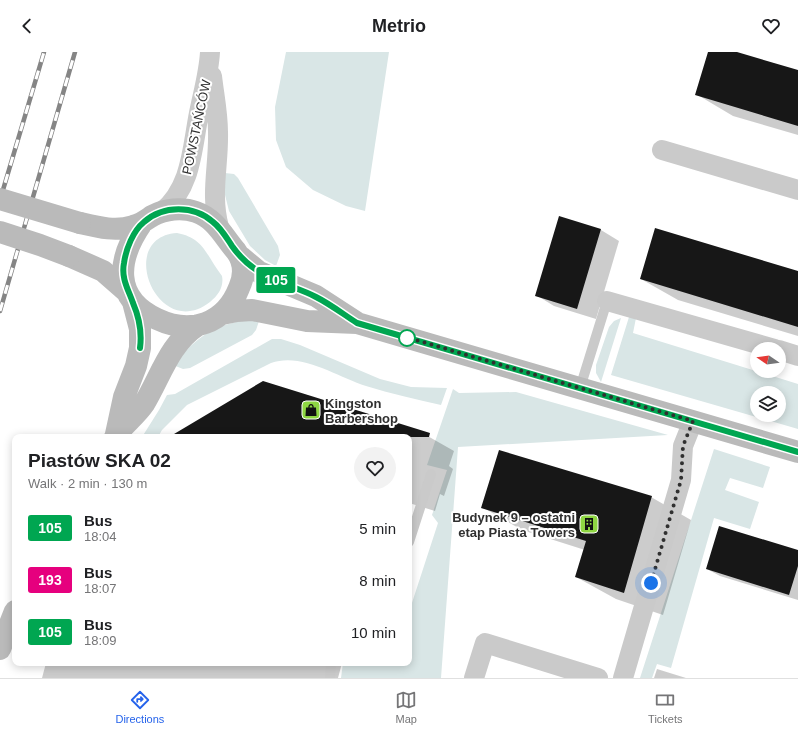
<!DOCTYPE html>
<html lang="en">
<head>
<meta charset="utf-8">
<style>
	:root { --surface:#fff; --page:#f2f2f2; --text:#202124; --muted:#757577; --line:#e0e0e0; --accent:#2563eb }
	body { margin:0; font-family:Helvetica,sans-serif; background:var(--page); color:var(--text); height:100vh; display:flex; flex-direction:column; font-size:15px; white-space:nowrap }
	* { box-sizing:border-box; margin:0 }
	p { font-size:13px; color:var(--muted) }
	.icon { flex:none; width:22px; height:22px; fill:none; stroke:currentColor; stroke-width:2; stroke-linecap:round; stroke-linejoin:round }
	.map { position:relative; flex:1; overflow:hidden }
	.details { position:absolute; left:12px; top:382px; width:400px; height:232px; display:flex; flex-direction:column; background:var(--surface); border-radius:8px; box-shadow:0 2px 10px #0003 }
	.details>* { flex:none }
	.badge { padding:0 8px; border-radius:3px; font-size:14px; line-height:26px }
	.needle { width:26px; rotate:283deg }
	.controls { position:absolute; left:750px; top:290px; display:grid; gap:8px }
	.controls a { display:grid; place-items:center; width:36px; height:36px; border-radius:50%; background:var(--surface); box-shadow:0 2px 10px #0003; font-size:20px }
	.you { position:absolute; width:20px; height:20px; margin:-10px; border:3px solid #fff; border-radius:50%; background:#1a73e8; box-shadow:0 0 0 6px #1a73e833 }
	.map>.badge { position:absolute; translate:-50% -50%; box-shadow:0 0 0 2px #fff }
	.round { display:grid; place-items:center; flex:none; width:42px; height:42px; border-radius:21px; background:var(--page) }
	.summary { display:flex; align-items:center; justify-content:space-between; height:68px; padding:0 16px }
	h1 { font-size:19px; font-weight:800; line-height:30px }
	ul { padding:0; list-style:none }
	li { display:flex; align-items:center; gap:12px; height:52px; padding:0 16px }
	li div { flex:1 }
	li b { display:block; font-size:15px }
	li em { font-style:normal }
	li .badge { min-width:44px; font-weight:700; text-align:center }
	header { display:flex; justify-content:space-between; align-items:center; height:52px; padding:0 16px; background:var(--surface); font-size:18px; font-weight:800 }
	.menu { display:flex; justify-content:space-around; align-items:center; height:56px; border-top:1px solid var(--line); background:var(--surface); font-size:11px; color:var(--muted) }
	.menu a { display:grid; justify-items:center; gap:2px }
	.menu .current { color:var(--accent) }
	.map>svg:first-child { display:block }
	.green { fill:#d9e6e6; fill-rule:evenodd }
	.shadow { fill:#0003 }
	.building { fill:#171717 }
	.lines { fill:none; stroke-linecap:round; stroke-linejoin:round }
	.lane { stroke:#cacaca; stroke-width:10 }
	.street { stroke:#cacaca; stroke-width:20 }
	.secondary { stroke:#bababa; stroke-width:22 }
	.rail-casing { stroke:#858585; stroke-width:4.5 }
	.rail { stroke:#fff; stroke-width:3; stroke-dasharray:9; stroke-linecap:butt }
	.secondary-bridge { stroke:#bababa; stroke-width:22 }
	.line-casing { stroke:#fff; stroke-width:9 }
	.line { stroke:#00a651; stroke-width:6 }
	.walk { stroke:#303030; stroke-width:4; stroke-dasharray:0 7.2 }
	.stop-dot { fill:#fff; stroke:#00a651; stroke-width:2 }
	.labels { text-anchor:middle; stroke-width:4; stroke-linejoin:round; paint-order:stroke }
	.street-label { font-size:13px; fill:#303030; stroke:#fff }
	.poi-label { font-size:13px; font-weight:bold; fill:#303030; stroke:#fff; text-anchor:start }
</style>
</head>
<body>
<header><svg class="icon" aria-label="back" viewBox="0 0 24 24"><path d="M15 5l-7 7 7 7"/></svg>Metrio<svg class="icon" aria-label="heart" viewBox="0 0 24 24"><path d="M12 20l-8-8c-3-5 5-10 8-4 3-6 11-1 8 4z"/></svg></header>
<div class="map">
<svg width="798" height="626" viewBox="0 0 798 626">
	<rect width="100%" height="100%" fill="#fff"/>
	<path class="green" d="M 286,0 L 389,0 L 365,159 L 346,154 L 313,138 L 286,115 L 276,88 L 275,55 Z
		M 225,121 L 234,122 L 238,126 L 278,194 L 280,203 L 276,214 L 265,208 L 250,194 L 229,159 L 225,143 Z
		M 177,181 C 204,186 206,203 222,224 C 224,234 219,243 210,250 C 157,291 115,185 177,181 Z
		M 629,265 L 636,266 L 633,281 L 798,332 L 798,377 L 611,323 ZM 757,341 L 779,341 L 779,363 L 757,363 Z
		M 621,266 L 601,330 L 596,321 L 596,313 L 609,275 L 614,269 Z
		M 240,269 L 259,269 L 256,278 L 252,283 L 190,316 L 183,317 L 173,313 C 194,289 207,276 240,269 Z
		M 272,287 L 281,287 L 300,293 L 380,327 L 411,335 L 447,336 L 441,353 C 416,347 391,342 366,334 C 337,325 302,300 271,311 L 187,353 L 162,378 L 158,385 L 142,385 L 159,358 L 167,343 L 175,342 Z
		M 453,337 L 459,341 L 516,340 L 668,383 L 458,395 L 441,626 L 341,626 L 343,611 L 409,611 L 409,560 L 438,471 L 432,463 L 447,418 L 427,413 Z
		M 714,397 L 770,415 L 763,436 L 730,426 L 725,438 L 759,450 L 750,477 L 714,466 L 671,616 L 657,612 L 652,626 L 640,626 Z"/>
	<path class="shadow" d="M 709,0 L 734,0 L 798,19 L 798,83 L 733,64 L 696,42 Z
		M 560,166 L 601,178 L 619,189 L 596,267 L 554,254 L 536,243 Z
		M 798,220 L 798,284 L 678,248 L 641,227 Z
		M 417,378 L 454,399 L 449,414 L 453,417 L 444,444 L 440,442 L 435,459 L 409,451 L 409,385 L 171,385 Z
		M 651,445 L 691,468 L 663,563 L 616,547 L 576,525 L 585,498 L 522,478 L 482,455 Z
		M 798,500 L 798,548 L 720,524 L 707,517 Z
		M 46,611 L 342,611 L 338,626 L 42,626 Z
		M 657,617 L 686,626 L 654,626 Z"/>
	<path class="building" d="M 708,0 L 737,0 L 798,18 L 798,74 L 695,43 Z
		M 559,164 L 601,177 L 577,257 L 535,244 Z
		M 655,176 L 798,219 L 798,275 L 640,227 Z
		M 263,329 L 430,381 L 429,385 L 169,385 Z
		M 499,398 L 652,444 L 624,541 L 575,525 L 586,489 L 481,456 Z
		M 719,474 L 798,498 L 798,514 L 789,543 L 706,517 Z"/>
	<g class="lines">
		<path class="lane" d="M 580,336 L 607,249
			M 409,490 L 431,422
			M 330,626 L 331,611"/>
		<path class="street" d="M 212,24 C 214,42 218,61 218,80 C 219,113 210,142 219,175
			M 662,98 L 798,138
			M 162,160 C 192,135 192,96 199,61 C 203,41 209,20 210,0
			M 607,249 L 775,297
			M 779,298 L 798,304
			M 474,626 L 485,591 L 598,626
			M 623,626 L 681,428 L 683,394 L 693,369"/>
		<path class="secondary" d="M 80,171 C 97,175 116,180 133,174 C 141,172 146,168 152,164 C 165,157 182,155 196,160 C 216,167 223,184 236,199 C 245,211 245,223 239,236 C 225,272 191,283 157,267 C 112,246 117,207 142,171
			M 69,204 L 103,219 L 127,240
			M 241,205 L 259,220 L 316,244 L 356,270
			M 222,262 L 237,259 L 252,258 L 307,269 L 357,271 L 798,400
			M 116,382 L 124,345 L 136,314 L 140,296 L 140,277 L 133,250
			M 115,385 C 123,373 136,364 144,352 C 161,324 169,292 198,273
			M 0,597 L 15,559"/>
		<g class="rail-casing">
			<path id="rail" d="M 0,148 L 44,0
				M 0,259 L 75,0"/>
		</g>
		<use href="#rail" class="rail"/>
		<path class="secondary-bridge" d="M 0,147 L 80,171
			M 0,180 L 40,193 L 69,204"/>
	</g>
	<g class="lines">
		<g class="line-casing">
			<path id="line" d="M 140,296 C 142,281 139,265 133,251 C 128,237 121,226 124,211 C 126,197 133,179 144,170 C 163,153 194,153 213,170 C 221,176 226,185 232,194 C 239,204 247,212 258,219 C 275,231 297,235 316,245 C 330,252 343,262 357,271 L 798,400"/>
		</g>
		<use href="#line" class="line"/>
		<path class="walk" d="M 407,286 L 402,284 L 693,369 L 683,394 L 681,428 L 651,531"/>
	</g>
	<defs>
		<g id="shop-square" transform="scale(1)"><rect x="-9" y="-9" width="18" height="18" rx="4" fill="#8ed642" stroke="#fff"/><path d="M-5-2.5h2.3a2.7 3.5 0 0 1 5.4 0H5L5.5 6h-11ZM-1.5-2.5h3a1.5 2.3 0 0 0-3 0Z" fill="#111"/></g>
		<g id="building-square" transform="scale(1)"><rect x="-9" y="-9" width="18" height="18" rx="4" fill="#8ed642" stroke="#fff"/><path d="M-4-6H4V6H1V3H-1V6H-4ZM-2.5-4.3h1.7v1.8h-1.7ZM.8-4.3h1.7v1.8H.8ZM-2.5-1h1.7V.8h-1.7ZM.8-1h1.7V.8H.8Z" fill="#111"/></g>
	</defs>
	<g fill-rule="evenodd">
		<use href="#shop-square" x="311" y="358"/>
		<use href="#building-square" x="589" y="472"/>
	</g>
	<circle class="stop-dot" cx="407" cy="286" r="8"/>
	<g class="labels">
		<g class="street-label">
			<text transform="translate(196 75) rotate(-78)" y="5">POWSTAŃCÓW</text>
		</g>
		<g class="poi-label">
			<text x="325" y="356">Kingston<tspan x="325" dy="15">Barbershop</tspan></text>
			<text x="575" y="470" text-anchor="end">Budynek 9 – ostatni<tspan x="575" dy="15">etap Piasta Towers</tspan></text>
		</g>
	</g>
</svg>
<div class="controls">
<a><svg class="needle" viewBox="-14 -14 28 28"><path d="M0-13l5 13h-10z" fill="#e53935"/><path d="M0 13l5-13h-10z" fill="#757577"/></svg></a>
<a><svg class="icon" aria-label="layers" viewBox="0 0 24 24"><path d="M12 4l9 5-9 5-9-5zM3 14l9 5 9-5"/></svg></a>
</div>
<div class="you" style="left:651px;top:531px"></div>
<b class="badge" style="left:276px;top:228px;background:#00a651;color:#fff">105</b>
<section class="details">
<div class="summary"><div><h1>Piastów SKA 02</h1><p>Walk · 2 min · 130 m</p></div><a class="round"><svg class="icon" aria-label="heart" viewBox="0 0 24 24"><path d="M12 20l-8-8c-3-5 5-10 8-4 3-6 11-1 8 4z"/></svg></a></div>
<ul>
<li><span class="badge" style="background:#00a651;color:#fff">105</span><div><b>Bus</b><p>18:04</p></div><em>5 min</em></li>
<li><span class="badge" style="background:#e6007e;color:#fff">193</span><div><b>Bus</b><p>18:07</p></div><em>8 min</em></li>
<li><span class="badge" style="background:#00a651;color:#fff">105</span><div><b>Bus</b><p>18:09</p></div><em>10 min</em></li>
</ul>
</section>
</div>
<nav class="menu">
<a class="current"><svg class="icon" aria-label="directions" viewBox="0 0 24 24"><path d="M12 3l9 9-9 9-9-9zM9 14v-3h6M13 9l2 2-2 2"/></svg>Directions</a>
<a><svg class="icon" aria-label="map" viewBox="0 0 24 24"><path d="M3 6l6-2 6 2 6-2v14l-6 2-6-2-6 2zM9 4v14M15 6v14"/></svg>Map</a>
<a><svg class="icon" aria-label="tickets" viewBox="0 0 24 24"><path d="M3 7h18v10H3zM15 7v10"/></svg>Tickets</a>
</nav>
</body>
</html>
